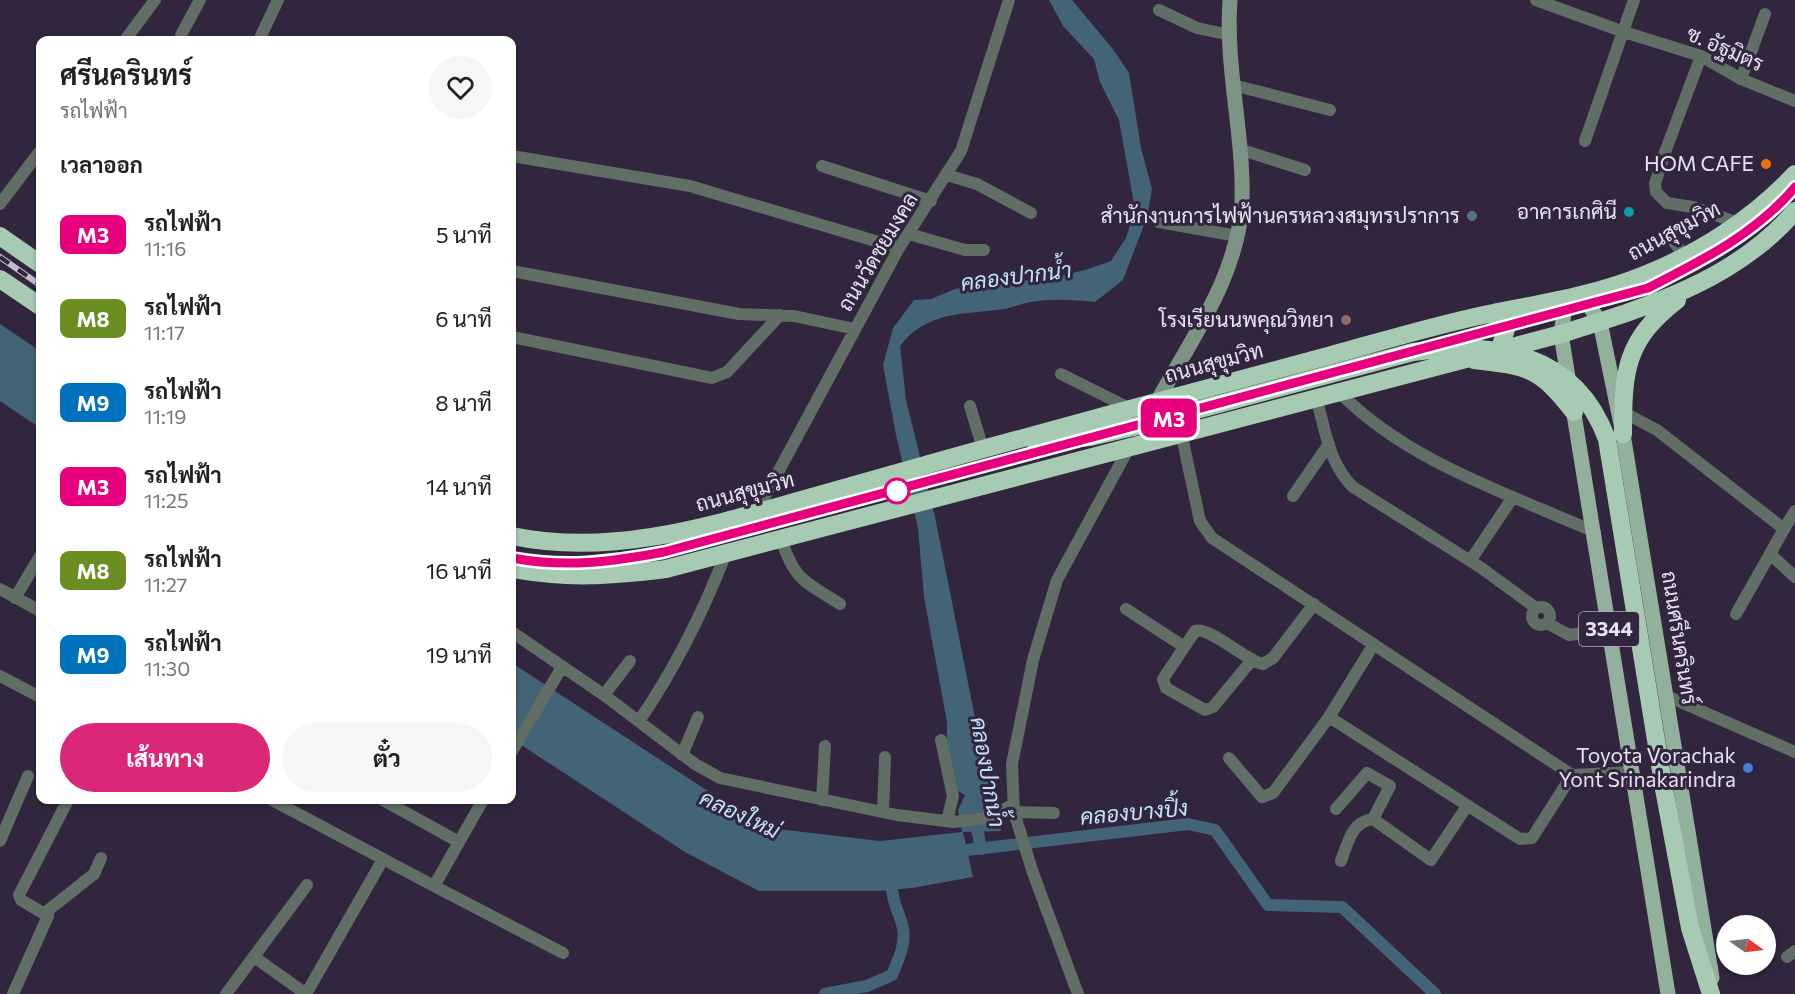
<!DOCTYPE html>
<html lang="th">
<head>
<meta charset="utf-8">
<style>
	:root { --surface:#fff; --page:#f6f6f6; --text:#202124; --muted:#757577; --accent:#db2777 }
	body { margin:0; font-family:Commissioner,Sarabun,sans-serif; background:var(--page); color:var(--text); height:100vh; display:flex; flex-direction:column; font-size:22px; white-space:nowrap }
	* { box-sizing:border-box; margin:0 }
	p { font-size:20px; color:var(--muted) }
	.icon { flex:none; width:33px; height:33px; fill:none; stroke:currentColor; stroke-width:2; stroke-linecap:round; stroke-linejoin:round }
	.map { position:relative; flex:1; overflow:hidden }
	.sheet { position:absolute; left:36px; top:36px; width:480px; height:768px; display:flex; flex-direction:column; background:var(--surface); border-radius:12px; box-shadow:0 2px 4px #0004 }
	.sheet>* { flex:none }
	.badge { padding:0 12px; border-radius:9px; font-size:21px; line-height:39px }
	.needle { width:39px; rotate:104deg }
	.tools { position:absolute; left:1716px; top:915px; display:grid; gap:12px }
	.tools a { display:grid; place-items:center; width:60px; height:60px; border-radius:50%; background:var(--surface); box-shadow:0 2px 4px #0004; font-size:30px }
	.map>.badge { position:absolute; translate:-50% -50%; box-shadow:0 0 0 3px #fff }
	h2 { padding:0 24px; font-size:22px; line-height:54px }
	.round { display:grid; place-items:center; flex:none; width:63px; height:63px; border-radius:32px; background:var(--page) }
	.head { display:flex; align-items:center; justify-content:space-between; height:102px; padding:0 24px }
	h1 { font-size:28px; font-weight:700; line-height:45px }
	.cta { display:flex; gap:12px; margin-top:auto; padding:12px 24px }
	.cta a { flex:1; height:69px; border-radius:36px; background:var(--accent); color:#fff; font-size:24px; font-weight:700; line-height:69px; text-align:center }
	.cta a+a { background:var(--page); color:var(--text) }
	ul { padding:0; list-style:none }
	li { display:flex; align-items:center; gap:18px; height:84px; padding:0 24px }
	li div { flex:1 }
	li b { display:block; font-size:22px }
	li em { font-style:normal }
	li .badge { min-width:66px; font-weight:700; text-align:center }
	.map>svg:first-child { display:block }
	.water { fill:#436377 }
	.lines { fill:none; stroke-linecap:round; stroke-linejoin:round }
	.canal { stroke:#436377; stroke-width:12 }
	.street { stroke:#606e65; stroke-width:12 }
	.secondary { stroke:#7d9384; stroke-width:15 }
	.primary { stroke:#93b09d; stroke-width:15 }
	.highway { stroke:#a7cab3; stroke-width:18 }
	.rail-casing { stroke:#c4bbcc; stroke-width:6 }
	.rail { stroke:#31263d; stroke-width:4; stroke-dasharray:11; stroke-linecap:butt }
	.highway-bridge { stroke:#a7cab3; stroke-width:18 }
	.line-casing { stroke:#fff; stroke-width:14 }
	.line { stroke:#e6007e; stroke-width:9 }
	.food-dot { fill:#e8710a; stroke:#31263d; stroke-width:2 }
	.culture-dot { fill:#0f9aa8; stroke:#31263d; stroke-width:2 }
	.service-dot { fill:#5c6f8a; stroke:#31263d; stroke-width:2 }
	.education-dot { fill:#8d6e63; stroke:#31263d; stroke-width:2 }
	.stop-dot { fill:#fff; stroke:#e6007e; stroke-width:3 }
	.shop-dot { fill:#3f7fe0; stroke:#31263d; stroke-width:2 }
	.labels { text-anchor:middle; stroke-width:6; stroke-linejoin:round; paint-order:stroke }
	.shield { fill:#31263d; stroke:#b2aabb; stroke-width:1.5 }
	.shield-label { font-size:20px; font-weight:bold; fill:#eae2f1 }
	.street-label { font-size:21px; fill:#eae2f1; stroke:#31263d }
	.poi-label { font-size:21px; fill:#eae2f1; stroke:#31263d; text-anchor:end }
	.water-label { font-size:22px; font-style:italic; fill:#c4e5fc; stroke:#31263d }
</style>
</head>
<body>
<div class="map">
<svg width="1795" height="994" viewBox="0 0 1795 994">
	<rect width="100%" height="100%" fill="#31263d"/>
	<path class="water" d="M 1049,0 L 1072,0 L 1112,48 L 1129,73 L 1141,148 L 1152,189 L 1147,217 L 1123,280 L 1095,302 C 1073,300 1049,298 1026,303 C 1019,304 1012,308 1004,309 C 964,315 928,310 900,346 L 906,400 L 935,517 L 981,748 L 990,771 L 1001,831 L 963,832 L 973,877 L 912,888 L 878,891 L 759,891 L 685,852 L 512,739 L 512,663 L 717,797 L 778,829 L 880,841 L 962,832 L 958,810 L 965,795 L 953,788 L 947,753 L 947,722 L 924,597 L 918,528 L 896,435 L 883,365 L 893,328 L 914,300 L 931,299 L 955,289 L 1000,279 L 1042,281 L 1088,269 L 1111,261 L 1126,238 L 1135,209 L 1119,120 L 1100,82 L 1094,59 L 1063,26 Z
		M 0,324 L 40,351 L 40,428 L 0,401 Z"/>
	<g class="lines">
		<path class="canal" d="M 975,818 L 981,849
			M 950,852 L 1188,824 L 1215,830 L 1268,905 L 1342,907 L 1435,994
			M 825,994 L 867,986 L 892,975 C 898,960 906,945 903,928 C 900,914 894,907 892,890"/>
		<path class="street" d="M 1536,0 L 1624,32 L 1701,56 L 1741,79 L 1795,101
			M 1159,10 L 1197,28 L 1230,35
			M 125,40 L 155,0
			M 182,40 L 181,35 L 200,0
			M 259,40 L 278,0
			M 1701,56 L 1664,155 L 1655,184 L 1656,192 L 1667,203 L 1693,207 L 1738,223
			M 1741,79 L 1765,14
			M 1233,85 L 1330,110
			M 1585,141 L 1634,0
			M 1239,149 L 1305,170
			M 512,156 L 690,186 L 899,248
			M 822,166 L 931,201
			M 947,175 L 977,184 L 1031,213
			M 0,204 L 40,151
			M 1159,222 L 1237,236
			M 1667,233 L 1684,255
			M 909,234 L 965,250 L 984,250
			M 512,271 L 739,314 L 794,316 L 855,329
			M 512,337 L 712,378 L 727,372 L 780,315
			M 1061,374 L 1131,409
			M 1339,392 C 1408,462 1507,493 1595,532
			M 1316,397 C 1325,429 1329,464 1353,487 L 1480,567 L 1536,608
			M 970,406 L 983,449
			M 1623,412 L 1657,430 L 1784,529 L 1795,511
			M 1181,432 L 1200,521 L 1212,538 L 1572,775 L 1632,772
			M 1293,496 L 1329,444
			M 756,513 L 899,248 L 961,151 L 1009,0
			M 1784,529 L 1770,554 L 1795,577
			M 781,539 C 795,581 804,581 840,604
			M 1470,561 L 1513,497
			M 0,589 L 40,611
			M 15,598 L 40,556
			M1532 616a9 9 0 1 1 18 0a9 9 0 1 1-18 0Z
			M 1126,609 L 1183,646
			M 1736,614 L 1770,554
			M 1547,623 L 1569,635 L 1609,629
			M 512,632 L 604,695 L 695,764 L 720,778 L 897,815 L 953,822 L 988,818 L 1012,805
			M 1252,660 L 1213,707 L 1205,710 L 1166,688 L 1163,679 L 1195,631 C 1209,626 1245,660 1263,664 L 1273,658 L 1314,604
			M 0,676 L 40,697
			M 604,695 L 630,661
			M 1667,696 L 1795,752
			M 1329,717 L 1520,839 L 1532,838 L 1572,775
			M 639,721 C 674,670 704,610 726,553
			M 941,740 L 953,796 L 947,821
			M 512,751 L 562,667
			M 682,755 L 698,717
			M 1229,758 L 1262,797 L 1273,793 L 1329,717 L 1374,644
			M 272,800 L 434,886 L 483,800
			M 383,800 L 459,842
			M 822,800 L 825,746
			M 1336,809 L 1367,773 L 1390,786 L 1373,819
			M 883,812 L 885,757
			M 1014,812 L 1054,813
			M 0,841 L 28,776
			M 1341,861 C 1348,843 1351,822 1373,819 L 1431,860 L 1467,806
			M 434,886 L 563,953
			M 46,912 L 94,874 L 101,858
			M 254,957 L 306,994
			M 1787,957 L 1795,951
			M 13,994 L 48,916 L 21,900 L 19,895 L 68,800
			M 226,994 L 307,885
			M 306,994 L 382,861
			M 1078,994 L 1033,873 L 1014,812 L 1012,764 L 1033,660 L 1057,580 L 1130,446"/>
		<path class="secondary" d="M 1157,402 C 1191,339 1239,275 1242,201 C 1244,134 1225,67 1230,0"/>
		<path class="primary" d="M 1582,295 L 1600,322 L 1623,434 L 1712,978
			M 1566,299 L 1561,334 L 1668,994"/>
		<path class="highway" d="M 0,236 L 40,264
			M 0,279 L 40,306
			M 1491,314 L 1501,320 L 1506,329 L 1500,349
			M 1474,360 C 1528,366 1540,368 1574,412
			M 1623,434 C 1623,371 1625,340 1677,300
			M 1035,442 L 1090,437 L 1133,427
			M 512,536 C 607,556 700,529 791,503 C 848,487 905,471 961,455 C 1083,421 1206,389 1328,356 C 1383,341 1438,324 1493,313 C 1544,303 1595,295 1644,275 C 1700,253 1754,218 1795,174
			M 512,569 C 570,579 608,576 666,569 L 1561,334 C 1647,307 1735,281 1795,211
			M 1664,789 L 1690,928 L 1711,994"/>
		<g class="rail-casing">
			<path id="rail" d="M 0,257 L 40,285
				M 512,558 C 564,567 612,562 664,552 L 1648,288 C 1701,261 1757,233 1795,187"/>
		</g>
		<use href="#rail" class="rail"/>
		<path class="highway-bridge" d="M 1133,427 L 1413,352 C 1495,341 1574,351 1607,439 L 1664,789"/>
	</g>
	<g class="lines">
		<g class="line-casing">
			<path id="line" d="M 512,558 C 566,568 610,562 664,552 L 1648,288 C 1701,261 1757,233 1795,187"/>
		</g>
		<use href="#line" class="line"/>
	</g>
	<circle class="food-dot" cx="1766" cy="164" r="6"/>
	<circle class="culture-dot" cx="1629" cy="212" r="6"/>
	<circle class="service-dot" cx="1472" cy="216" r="6"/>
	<circle class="education-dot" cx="1346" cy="320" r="6"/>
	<circle class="stop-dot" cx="897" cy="491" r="12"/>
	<circle class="shop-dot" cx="1748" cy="768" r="6"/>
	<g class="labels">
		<rect class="shield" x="1579" y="612" width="60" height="34" rx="4.5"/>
		<g class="shield-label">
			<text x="1609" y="636">3344</text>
		</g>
		<g class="street-label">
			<text transform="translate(1725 49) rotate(24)" y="7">ซ. อัฐมิตร</text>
			<text transform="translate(1674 231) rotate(-28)" y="7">ถนนสุขุมวิท</text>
			<text transform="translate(878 252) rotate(-59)" y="7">ถนนวัดชยมงคล</text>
			<text transform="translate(1214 363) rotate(-15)" y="7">ถนนสุขุมวิท</text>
			<text transform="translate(745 492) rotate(-15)" y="7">ถนนสุขุมวิท</text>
			<text transform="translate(1679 638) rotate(81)" y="7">ถนนศรีนครินทร์</text>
		</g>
		<g class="poi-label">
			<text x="1754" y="171">HOM CAFE</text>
			<text x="1617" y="219">อาคารเกศินี</text>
			<text x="1460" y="223">สำนักงานการไฟฟ้านครหลวงสมุทรปราการ</text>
			<text x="1334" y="327">โรงเรียนนพคุณวิทยา</text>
			<text x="1736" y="763">Toyota Vorachak<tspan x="1736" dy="24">Yont Srinakarindra</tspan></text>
		</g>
		<g class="water-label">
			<text transform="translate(1016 276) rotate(-7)" y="8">คลองปากน้ำ</text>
			<text transform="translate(988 772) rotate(80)" y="8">คลองปากน้ำ</text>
			<text transform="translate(1134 812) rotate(-5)" y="8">คลองบางปิ้ง</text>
			<text transform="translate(740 814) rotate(25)" y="8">คลองใหม่</text>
		</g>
	</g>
</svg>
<div class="tools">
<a><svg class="needle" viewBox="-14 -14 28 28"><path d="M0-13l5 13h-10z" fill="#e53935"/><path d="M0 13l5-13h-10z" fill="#757577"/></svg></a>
</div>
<b class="badge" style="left:1169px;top:418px;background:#e6007e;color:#fff">M3</b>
<section class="sheet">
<div class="head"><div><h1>ศรีนครินทร์</h1><p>รถไฟฟ้า</p></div><a class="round"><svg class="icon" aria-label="heart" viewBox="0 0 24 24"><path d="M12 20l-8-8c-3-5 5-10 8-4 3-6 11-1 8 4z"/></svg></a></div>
<h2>เวลาออก</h2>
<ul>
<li><span class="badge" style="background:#e6007e;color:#fff">M3</span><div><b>รถไฟฟ้า</b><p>11:16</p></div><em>5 นาที</em></li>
<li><span class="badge" style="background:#6b8e23;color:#fff">M8</span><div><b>รถไฟฟ้า</b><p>11:17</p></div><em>6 นาที</em></li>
<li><span class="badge" style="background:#0072bc;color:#fff">M9</span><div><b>รถไฟฟ้า</b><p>11:19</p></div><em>8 นาที</em></li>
<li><span class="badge" style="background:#e6007e;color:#fff">M3</span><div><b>รถไฟฟ้า</b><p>11:25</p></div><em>14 นาที</em></li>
<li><span class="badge" style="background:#6b8e23;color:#fff">M8</span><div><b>รถไฟฟ้า</b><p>11:27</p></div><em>16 นาที</em></li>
<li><span class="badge" style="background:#0072bc;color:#fff">M9</span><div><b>รถไฟฟ้า</b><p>11:30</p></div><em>19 นาที</em></li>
</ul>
<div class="cta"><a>เส้นทาง</a><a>ตั๋ว</a></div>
</section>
</div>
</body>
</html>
